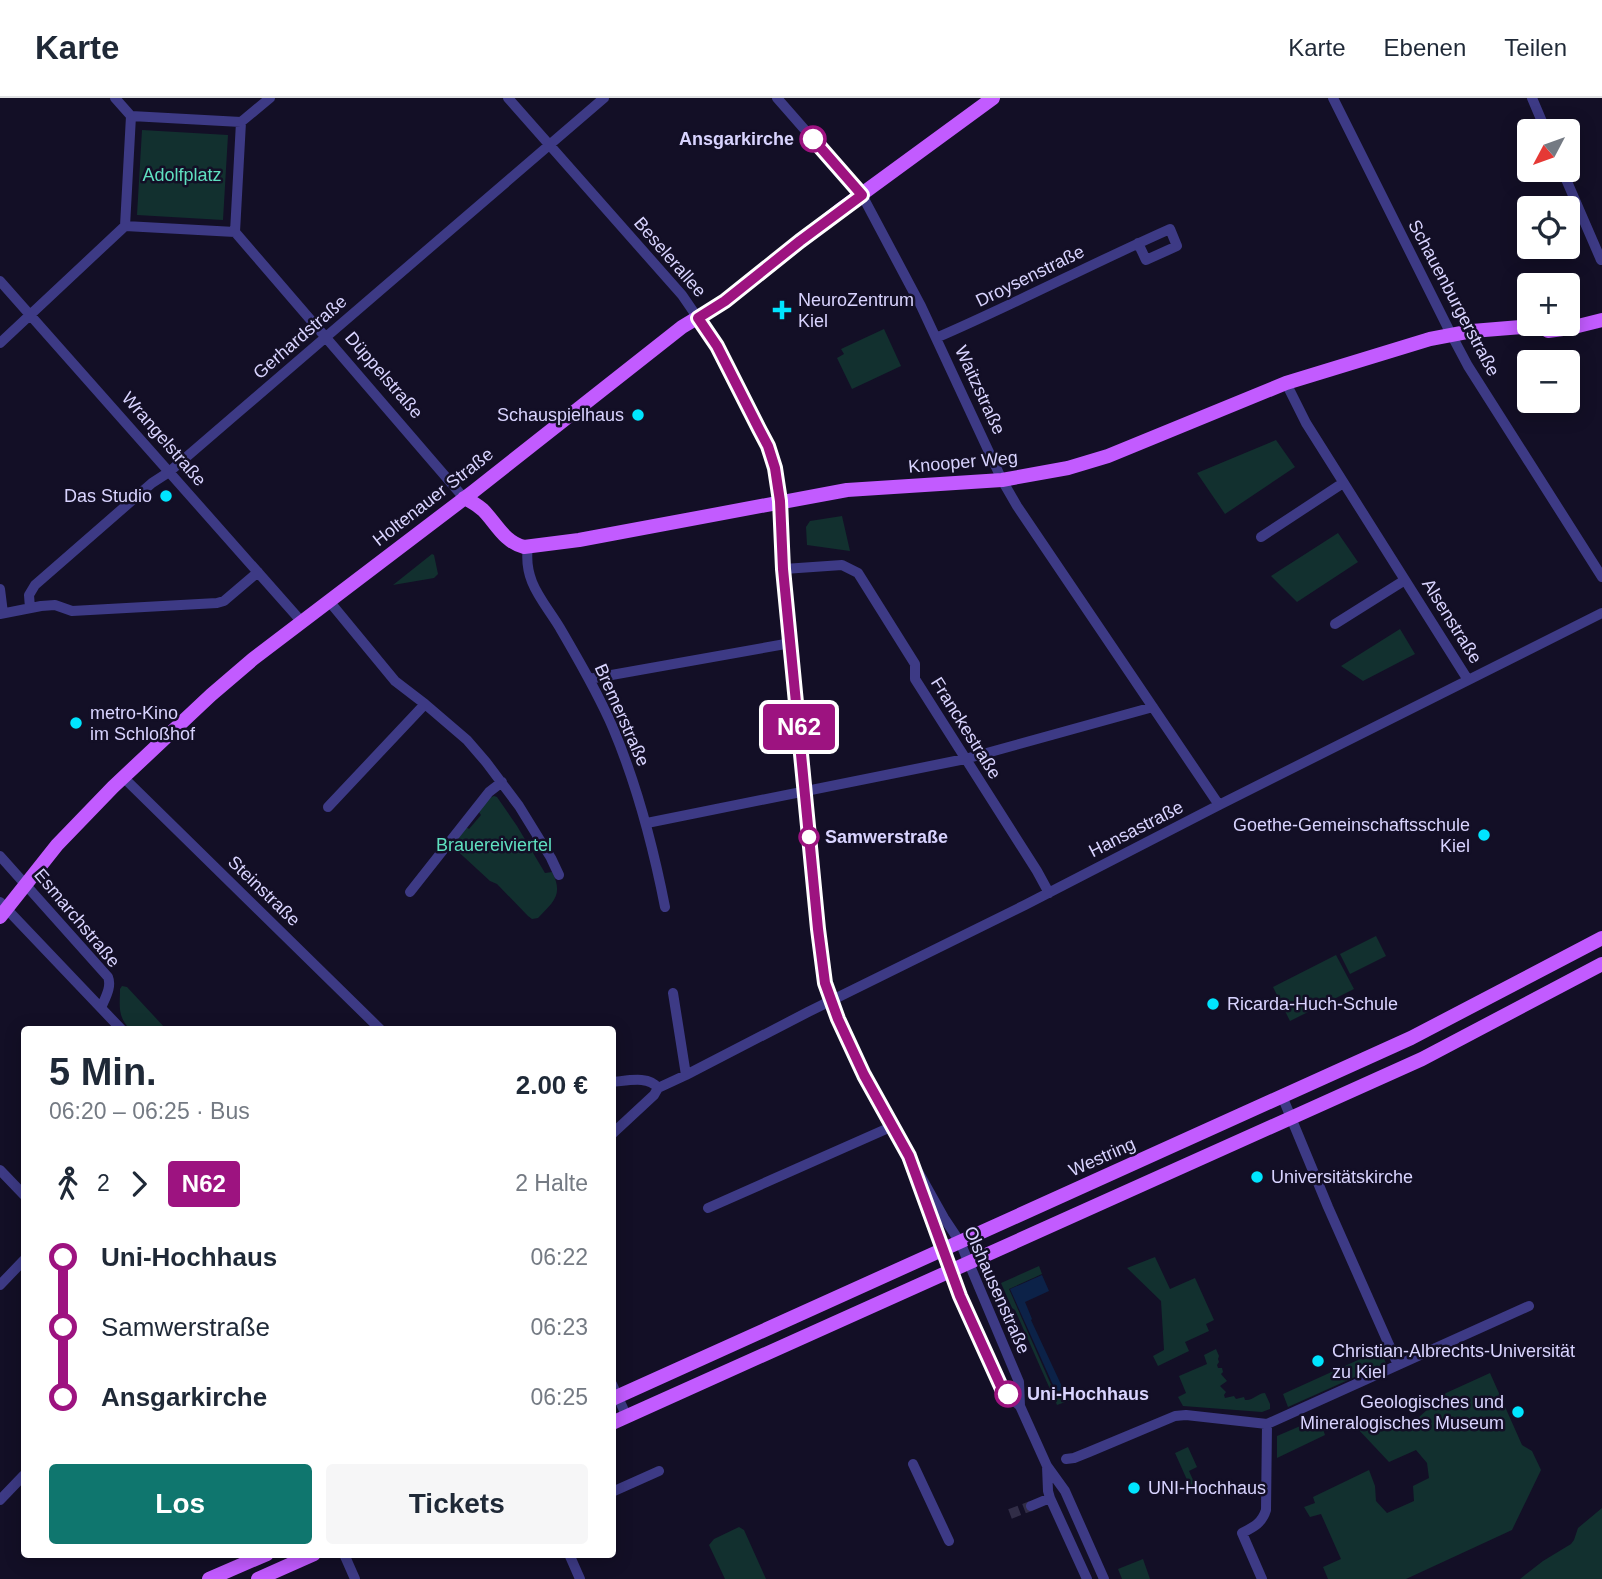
<!DOCTYPE html>
<html lang="de">
<head>
<meta charset="utf-8">
<style>
	:root { --surface:#fff; --page:#f6f6f7; --text:#1f2937; --muted:#747a83; --line:#e0e1e3; --accent:#0f766e }
	body { margin:0; font-family:Helvetica,sans-serif; background:var(--page); color:var(--text); height:100vh; display:flex; flex-direction:column; font-size:26px; white-space:nowrap }
	* { box-sizing:border-box; margin:0 }
	p { font-size:23px; color:var(--muted) }
	.icon { flex:none; width:38px; height:38px; fill:none; stroke:currentColor; stroke-width:2; stroke-linecap:round; stroke-linejoin:round }
	.map { position:relative; flex:1; overflow:hidden }
	.sheet { position:absolute; left:21px; top:928px; width:595px; height:532px; display:flex; flex-direction:column; background:var(--surface); border-radius:7px; box-shadow:0 4px 18px #0003 }
	.sheet>* { flex:none }
	.badge { padding:0 14px; border-radius:5px; font-size:24px; line-height:46px }
	.needle { width:46px; rotate:229deg }
	.controls { position:absolute; left:1517px; top:21px; display:grid; gap:14px }
	.controls a { display:grid; place-items:center; width:63px; height:63px; border-radius:7px; background:var(--surface); box-shadow:0 4px 18px #0003; font-size:35px }
	.map>.badge { position:absolute; translate:-50% -50%; box-shadow:0 0 0 4px #fff }
	.legs { display:flex; align-items:center; gap:10px; height:77px; padding:0 28px; font-size:23px }
	.legs p { margin-inline-start:auto }
	.head { display:flex; align-items:center; justify-content:space-between; height:119px; padding:0 28px }
	h1 { font-size:38px; font-weight:600; line-height:52px }
	.action { display:flex; gap:14px; margin-top:auto; padding:14px 28px }
	.action a { flex:1; height:80px; border-radius:7px; background:var(--accent); color:#fff; font-size:28px; font-weight:600; line-height:80px; text-align:center }
	.action a+a { background:var(--page); color:var(--text) }
	ul { padding:0 28px; list-style:none }
	li { display:flex; align-items:center; gap:24px; height:70px; font-size:26px }
	li i { display:grid; place-items:center; width:10px; height:100%; margin:0 9px; background:currentColor }
	li i::after { content:''; width:18px; height:18px; margin:-9px; border:5px solid; border-radius:50%; background:var(--surface) }
	li p { margin-inline-start:auto }
	li:first-child i { background:linear-gradient(#0000 50%,currentColor 0) }
	li:last-child i { background:linear-gradient(currentColor 50%,#0000 0) }
	header { display:flex; align-items:center; gap:42px; box-sizing:border-box; height:98px; padding:0 35px; background:var(--surface); border-bottom:2px solid var(--line) }
	header strong { font-size:33px }
	nav { display:flex; gap:38px; margin-inline-start:auto; font-size:24px }
	.map>svg:first-child { display:block }
	.green { fill:#12302f }
	.water { fill:#0c2248 }
	.lines { fill:none; stroke-linecap:round; stroke-linejoin:round }
	.minor-tunnel { stroke:#312d47; stroke-width:10; stroke-dasharray:10 5; stroke-linecap:butt }
	.minor { stroke:#3d3a85; stroke-width:10 }
	.major { stroke:#c25bff; stroke-width:14 }
	.line-1-casing { stroke:#fff; stroke-width:16 }
	.line-1 { stroke:#9d1380; stroke-width:10 }
	.stop-1-dot { fill:#fff; stroke:#9d1380; stroke-width:3.5 }
	.poi-dot { fill:#00e5ff; stroke:#130f26; stroke-width:2.5 }
	.labels { text-anchor:middle; stroke-width:5; stroke-linejoin:round; paint-order:stroke }
	.stop-label { font-size:18px; font-weight:bold; fill:#d9d4ff; stroke:#130f26; text-anchor:start }
	.park-label { font-size:18px; fill:#5fe0c0; stroke:#130f26 }
	.street-label { font-size:18px; fill:#d9d4ff; stroke:#130f26 }
	.poi-label { font-size:18px; fill:#d9d4ff; stroke:#130f26; text-anchor:start }
</style>
</head>
<body>
<header>
<strong>Karte</strong>
<nav><a>Karte</a><a>Ebenen</a><a>Teilen</a></nav>
</header>
<div class="map">
<svg width="1602" height="1481" viewBox="0 0 1602 1481">
	<rect width="100%" height="100%" fill="#130f26"/>
	<path class="green" d="M 142,32 L 228,37 L 223,122 L 137,117 Z
		M 884,231 L 901,268 L 852,291 L 837,260 L 844,256 L 841,251 Z
		M 1276,342 L 1295,369 L 1225,416 L 1197,375 Z
		M 842,418 L 850,453 L 807,447 L 806,429 L 810,423 Z
		M 1338,435 L 1358,464 L 1297,504 L 1271,478 Z
		M 432,456 L 434,457 L 438,476 L 434,480 L 393,487 Z
		M 1400,531 L 1415,556 L 1363,583 L 1341,568 Z
		M 494,698 L 497,699 L 517,728 L 545,775 L 552,774 C 564,797 553,804 538,820 L 532,821 L 528,818 L 497,786 L 490,783 L 451,747 L 466,729 L 469,731 L 481,717 L 478,713 L 489,700 Z
		M 1376,838 L 1386,858 L 1350,876 L 1340,856 Z
		M 1336,857 L 1354,891 L 1290,923 L 1273,889 Z
		M 122,888 L 127,889 L 166,931 L 130,931 C 117,918 120,908 120,891 Z
		M 1155,1159 L 1170,1191 L 1195,1180 L 1214,1222 L 1206,1226 L 1209,1233 L 1185,1244 L 1189,1253 L 1158,1268 L 1153,1258 L 1164,1252 L 1161,1203 L 1127,1170 Z
		M 1039,1168 L 1042,1176 L 1009,1191 L 1056,1298 L 1068,1294 L 1071,1302 L 1057,1307 L 1015,1212 L 1012,1210 L 1001,1185 Z
		M 1216,1251 L 1219,1258 L 1218,1261 L 1219,1264 L 1217,1267 L 1218,1270 L 1222,1270 L 1223,1274 L 1221,1276 L 1227,1283 L 1220,1288 L 1226,1294 L 1224,1297 L 1225,1300 L 1234,1298 L 1236,1301 L 1244,1299 L 1245,1302 C 1253,1303 1258,1295 1265,1295 L 1270,1306 L 1270,1311 L 1262,1314 L 1183,1308 L 1178,1299 L 1186,1295 L 1179,1278 L 1207,1266 L 1204,1257 Z
		M 1380,1252 L 1386,1265 L 1288,1309 L 1283,1296 Z
		M 1490,1275 L 1522,1347 L 1532,1353 L 1541,1372 L 1512,1432 L 1406,1481 L 1328,1481 L 1323,1469 L 1341,1461 L 1321,1416 L 1310,1419 L 1304,1409 L 1315,1405 L 1313,1399 L 1369,1372 L 1375,1388 L 1376,1403 L 1387,1415 L 1414,1403 L 1413,1388 L 1429,1380 L 1427,1365 L 1416,1352 L 1389,1364 L 1357,1330 L 1399,1331 L 1409,1328 L 1446,1295 Z
		M 1319,1320 L 1325,1337 L 1277,1360 L 1277,1338 Z
		M 1188,1349 L 1197,1369 L 1189,1373 L 1197,1391 L 1192,1393 L 1175,1355 Z
		M 1602,1410 L 1602,1481 L 1520,1481 L 1543,1463 L 1571,1446 L 1574,1442 L 1578,1430 Z
		M 739,1429 L 744,1432 L 766,1481 L 725,1481 L 709,1447 L 714,1441 Z
		M 1143,1461 L 1150,1481 L 1122,1481 L 1118,1471 Z"/>
	<path class="water" d="M 1042,1177 L 1049,1193 L 1025,1204 L 1032,1221 L 1031,1222 L 1065,1295 L 1058,1298 L 1010,1191 Z"/>
	<g class="lines">
		<path class="minor-tunnel" d="M 1010,1416 L 1031,1408"/>
		<path class="minor" d="M 115,0 L 131,18
			M 508,0 L 682,197 L 717,248 L 768,348 L 775,370 L 781,403 L 784,471 L 821,858 L 825,885 L 838,921 L 860,970 L 944,1120 L 960,1144 L 1019,1284 L 1020,1308
			M 777,0 L 862,97 L 921,208 L 1002,382 L 1017,408 L 1219,707
			M 1333,0 L 1451,236 L 1468,268 L 1602,479
			M 1532,0 L 1546,33
			M 131,18 L 241,24 L 235,134 L 125,128 Z
			M 241,24 L 270,0
			M 1562,72 L 1601,162
			M 235,134 L 464,400
			M 0,183 L 301,523
			M 936,240 C 1015,206 1091,166 1170,131 L 1177,148 L 1146,162 L 1138,145
			M 0,245 L 125,128
			M 1286,285 L 1306,325 L 1468,582
			M 1261,439 L 1343,385
			M 528,448 C 523,484 543,502 560,530 C 579,563 598,595 613,630 C 637,687 653,748 665,809
			M 784,471 L 842,467 L 858,475 L 915,566 L 915,581 L 1037,773 L 1049,795
			M 0,491 L 3,515
			M 329,503 L 395,583 L 425,606 L 467,642 L 486,664 L 519,708 L 551,760 L 559,777
			M 30,510 L 29,497 L 35,487 L 152,385 L 169,374 L 234,318 L 604,0
			M 0,516 L 41,508 L 55,507 L 72,513 L 217,505 L 224,503 L 258,474
			M 1335,526 L 1405,482
			M 589,581 L 791,545
			M 123,679 L 380,931
			M 328,709 L 425,606
			M 647,725 L 965,661 L 1153,609
			M 0,758 L 108,879 C 112,889 105,900 101,910
			M 410,794 L 489,694 L 502,684
			M 0,804 L 121,931
			M 673,895 L 686,977
			M 612,984 C 626,983 649,977 658,990
			M 658,990 L 686,977 L 808,914 L 1025,807 L 1219,707 L 1602,515
			M 1282,998 L 1328,1109 L 1398,1267
			M 612,1036 L 654,997 L 658,990
			M 0,1072 L 24,1097
			M 919,1087 L 960,1198 L 981,1246 L 1003,1293 L 1020,1308 L 1047,1368 L 1065,1393 L 1104,1481
			M 708,1110 L 893,1028
			M 0,1187 L 24,1162
			M 612,1286 L 627,1319
			M 1267,1326 L 1529,1208
			M 1066,1361 L 1074,1360 L 1089,1354 L 1175,1318 L 1186,1317 L 1267,1326
			M 913,1366 L 949,1443
			M 1047,1368 L 1048,1393 L 1050,1400 L 1087,1481
			M 612,1394 L 659,1373
			M 0,1402 L 24,1377
			M 1031,1408 L 1050,1400
			M 344,1456 L 355,1481
			M 569,1456 L 580,1481
			M 1262,1481 L 1242,1435 C 1254,1429 1262,1425 1266,1412 L 1267,1326"/>
		<path class="major" d="M 1548,233 L 1570,230 L 1602,222
			M 464,400 C 471,403 477,407 483,412 C 496,425 504,444 524,449 L 579,442 L 847,392 L 1002,382 L 1068,370 L 1108,358 L 1286,285 L 1430,241 L 1472,233 L 1558,226
			M 0,819 L 57,747 L 113,689 L 211,597 L 253,561 L 474,393 L 682,229 L 725,203 L 840,112 L 993,0
			M 612,1301 L 1411,940 L 1602,840
			M 612,1325 L 1422,961 L 1602,866
			M 209,1481 L 267,1456
			M 258,1481 L 314,1456"/>
	</g>
	<g class="lines">
		<g class="line-1-casing">
			<path id="line-1" d="M 813,41 L 862,97 L 800,143 L 725,203 L 698,220 L 717,248 L 759,331 L 768,348 L 775,370 L 780,403 L 783,471 L 818,831 L 825,885 L 838,921 L 864,977 L 909,1058 L 960,1198 L 1003,1293 L 1008,1296"/>
		</g>
		<use href="#line-1" class="line-1"/>
	</g>
	<g class="stop-1-dot">
		<circle cx="813" cy="41" r="12"/>
		<circle cx="809" cy="739" r="9"/>
		<circle cx="1008" cy="1296" r="12"/>
	</g>
	<g class="poi-dot">
		<path d="M778.5 201.5h7v7h7v7h-7v7h-7v-7h-7v-7h7z"/>
		<circle cx="638" cy="317" r="7"/>
		<circle cx="166" cy="398" r="7"/>
		<circle cx="76" cy="625" r="7"/>
		<circle cx="1484" cy="737" r="7"/>
		<circle cx="1213" cy="906" r="7"/>
		<circle cx="1257" cy="1079" r="7"/>
		<circle cx="1318" cy="1263" r="7"/>
		<circle cx="1518" cy="1314" r="7"/>
		<circle cx="1134" cy="1390" r="7"/>
	</g>
	<g class="labels">
		<g class="stop-label">
			<text x="794" y="47" text-anchor="end">Ansgarkirche</text>
			<text x="825" y="745">Samwerstraße</text>
			<text x="1027" y="1302">Uni-Hochhaus</text>
		</g>
		<g class="park-label">
			<text x="182" y="83">Adolfplatz</text>
			<text x="494" y="753">Brauereiviertel</text>
		</g>
		<g class="street-label">
			<text transform="translate(670 159) rotate(49)" y="6">Beselerallee</text>
			<text transform="translate(1030 178) rotate(-26)" y="6">Droysenstraße</text>
			<text transform="translate(1454 200) rotate(62)" y="6">Schauenburgerstraße</text>
			<text transform="translate(300 239) rotate(-41)" y="6">Gerhardstraße</text>
			<text transform="translate(384 277) rotate(49)" y="6">Düppelstraße</text>
			<text transform="translate(980 292) rotate(65)" y="6">Waitzstraße</text>
			<text transform="translate(164 341) rotate(49)" y="6">Wrangelstraße</text>
			<text transform="translate(963 364) rotate(-5)" y="6">Knooper Weg</text>
			<text transform="translate(433 399) rotate(-38)" y="6">Holtenauer Straße</text>
			<text transform="translate(1452 523) rotate(58)" y="6">Alsenstraße</text>
			<text transform="translate(622 617) rotate(66)" y="6">Bremerstraße</text>
			<text transform="translate(966 630) rotate(58)" y="6">Franckestraße</text>
			<text transform="translate(1136 731) rotate(-27)" y="6">Hansastraße</text>
			<text transform="translate(264 793) rotate(44)" y="6">Steinstraße</text>
			<text transform="translate(77 820) rotate(50)" y="6">Esmarchstraße</text>
			<text transform="translate(1102 1059) rotate(-24)" y="6">Westring</text>
			<text transform="translate(997 1192) rotate(66)" y="6">Olshausenstraße</text>
		</g>
		<g class="poi-label">
			<text x="798" y="208">NeuroZentrum<tspan x="798" dy="21">Kiel</tspan></text>
			<text x="624" y="323" text-anchor="end">Schauspielhaus</text>
			<text x="152" y="404" text-anchor="end">Das Studio</text>
			<text x="90" y="621">metro-Kino<tspan x="90" dy="21">im Schloßhof</tspan></text>
			<text x="1470" y="733" text-anchor="end">Goethe-Gemeinschaftsschule<tspan x="1470" dy="21">Kiel</tspan></text>
			<text x="1227" y="912">Ricarda-Huch-Schule</text>
			<text x="1271" y="1085">Universitätskirche</text>
			<text x="1332" y="1259">Christian-Albrechts-Universität<tspan x="1332" dy="21">zu Kiel</tspan></text>
			<text x="1504" y="1310" text-anchor="end">Geologisches und<tspan x="1504" dy="21">Mineralogisches Museum</tspan></text>
			<text x="1148" y="1396">UNI-Hochhaus</text>
		</g>
	</g>
</svg>
<div class="controls">
<a><svg class="needle" viewBox="-14 -14 28 28"><path d="M0-13l5 13h-10z" fill="#e53935"/><path d="M0 13l5-13h-10z" fill="#747a83"/></svg></a>
<a><svg class="icon" aria-label="locate" viewBox="0 0 24 24"><circle cx="12" cy="12" r="6"/><path d="M12 2v4M12 18v4M2 12h4M18 12h4"/></svg></a>
<a>+</a>
<a>−</a>
</div>
<b class="badge" style="left:799px;top:629px;background:#9d1380;color:#fff">N62</b>
<section class="sheet">
<div class="head"><div><h1>5 Min.</h1><p>06:20 – 06:25 · Bus</p></div><b>2.00 €</b></div>
<div class="legs"><svg class="icon" aria-label="walk" viewBox="0 0 24 24"><circle cx="13" cy="4" r="2"/><path d="M13 8l-2 6 4 7M11 14l-3 7M7 12l3-4h3l4 4"/></svg>2<svg class="icon" aria-label="forward" viewBox="0 0 24 24"><path d="M9 5l7 7-7 7"/></svg><b class="badge" style="background:#9d1380;color:#fff">N62</b><p>2 Halte</p></div>
<ul>
<li><i style="color:#9d1380"></i><b>Uni-Hochhaus</b><p>06:22</p></li>
<li><i style="color:#9d1380"></i><span>Samwerstraße</span><p>06:23</p></li>
<li><i style="color:#9d1380"></i><b>Ansgarkirche</b><p>06:25</p></li>
</ul>
<div class="action"><a>Los</a><a>Tickets</a></div>
</section>
</div>
</body>
</html>
